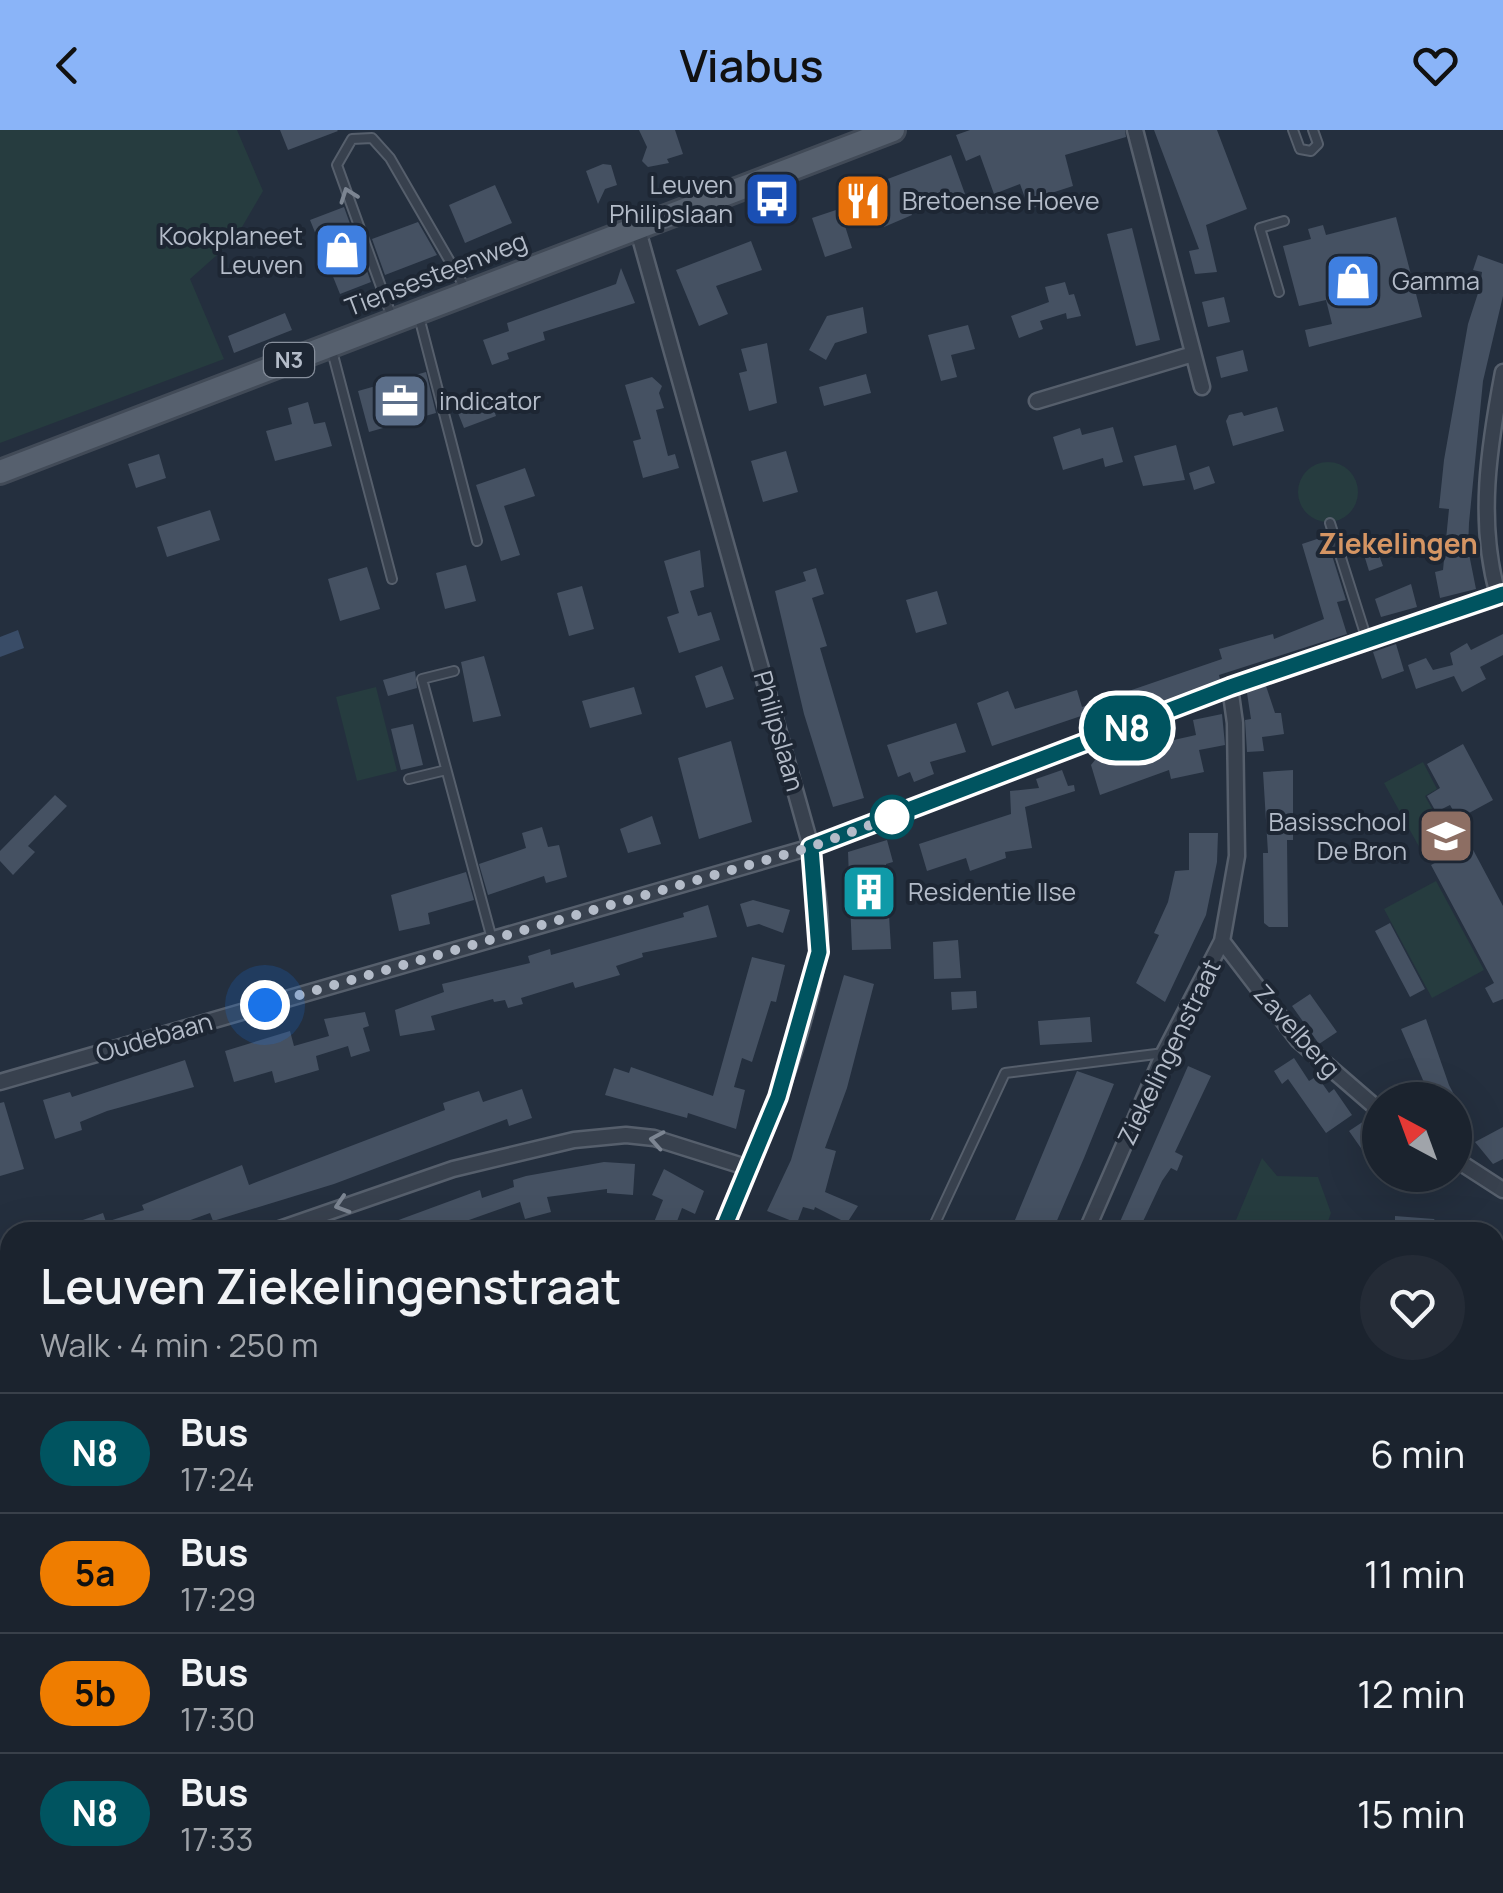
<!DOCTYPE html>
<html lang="en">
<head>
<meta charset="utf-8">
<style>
	:root { --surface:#1b232e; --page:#242b36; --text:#f1f3f6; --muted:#a0a4aa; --line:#39404a; --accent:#8ab4f8 }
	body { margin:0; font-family:Manrope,sans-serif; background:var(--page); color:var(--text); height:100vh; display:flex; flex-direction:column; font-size:38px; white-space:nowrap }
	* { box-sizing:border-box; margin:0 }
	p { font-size:32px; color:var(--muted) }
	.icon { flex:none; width:55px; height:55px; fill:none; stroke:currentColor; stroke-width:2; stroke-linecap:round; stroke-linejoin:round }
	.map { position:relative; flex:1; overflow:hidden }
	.side { position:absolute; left:0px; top:1092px; width:1505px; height:672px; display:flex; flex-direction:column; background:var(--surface); border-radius:30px 30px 0 0; box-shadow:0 10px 40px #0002,0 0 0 2px var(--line) }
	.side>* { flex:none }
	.badge { padding:0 20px; border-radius:32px; font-size:35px; line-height:65px }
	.needle { width:65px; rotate:319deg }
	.tools { position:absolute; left:1362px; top:952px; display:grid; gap:20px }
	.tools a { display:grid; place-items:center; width:110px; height:110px; border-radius:50%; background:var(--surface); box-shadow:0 10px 40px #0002,0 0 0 2px var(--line); font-size:50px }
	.you { position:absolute; width:50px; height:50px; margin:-25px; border:8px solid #fff; border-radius:50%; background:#1a73e8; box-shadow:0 0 0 15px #1a73e833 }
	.map>.badge { position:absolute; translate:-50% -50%; box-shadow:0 0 0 5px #fff }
	.round { display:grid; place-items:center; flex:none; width:105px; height:105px; border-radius:52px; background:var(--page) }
	.headline { display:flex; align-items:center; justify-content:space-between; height:170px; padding:0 40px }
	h1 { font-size:48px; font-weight:600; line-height:75px }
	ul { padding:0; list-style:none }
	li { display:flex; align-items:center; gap:30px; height:120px; padding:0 40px; border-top:2px solid var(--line) }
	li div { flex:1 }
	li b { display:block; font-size:38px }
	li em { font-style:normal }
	li .badge { min-width:110px; font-weight:700; text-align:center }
	header { display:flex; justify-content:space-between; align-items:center; height:130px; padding:0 40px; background:var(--accent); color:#111; font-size:45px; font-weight:600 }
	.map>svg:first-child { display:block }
	.green { fill:#263c3f }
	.water { fill:#394c67 }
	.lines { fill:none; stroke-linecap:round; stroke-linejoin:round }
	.stream { stroke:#394c67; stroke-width:5 }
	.building { fill:#455162 }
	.lane-casing { stroke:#565f6c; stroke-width:12 }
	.street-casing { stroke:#565f6c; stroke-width:19 }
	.primary-casing { stroke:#414a57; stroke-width:28 }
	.lane { stroke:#38414e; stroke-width:8 }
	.street { stroke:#38414e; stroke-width:14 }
	.primary { stroke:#56606e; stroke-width:22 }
	.oneway { stroke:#7c8592 }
	.line-casing { stroke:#fff; stroke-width:22 }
	.line { stroke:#005460; stroke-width:15 }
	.walk { stroke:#b4bcc9; stroke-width:10; stroke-dasharray:0 18 }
	.stop-dot { fill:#fff; stroke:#005460; stroke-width:5 }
	.labels { text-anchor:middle; stroke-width:8; stroke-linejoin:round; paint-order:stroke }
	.shield { fill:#1d2633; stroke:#878f9c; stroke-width:2.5 }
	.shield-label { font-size:22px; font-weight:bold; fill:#b4bcc9 }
	.poi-label { font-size:25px; fill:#b4bcc9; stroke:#1d2633; text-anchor:start }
	.street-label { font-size:25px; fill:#b4bcc9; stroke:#1d2633 }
	.neighbourhood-label { font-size:28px; font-weight:bold; fill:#d59563; stroke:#1d2633 }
</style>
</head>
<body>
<header><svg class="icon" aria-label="back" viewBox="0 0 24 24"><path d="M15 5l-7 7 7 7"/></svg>Viabus<svg class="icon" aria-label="heart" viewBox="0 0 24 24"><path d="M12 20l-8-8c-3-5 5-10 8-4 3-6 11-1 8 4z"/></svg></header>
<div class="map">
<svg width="1503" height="1763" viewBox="0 0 1503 1763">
	<rect width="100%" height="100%" fill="#242f3e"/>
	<path class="green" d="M 0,0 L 237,0 L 263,61 L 235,109 L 190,149 L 224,229 L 0,313 Z
		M1298 362a30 30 0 1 1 60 0a30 30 0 1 1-60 0Z
		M 376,557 L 397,641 L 357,651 L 336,567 Z
		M 1423,632 L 1437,659 L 1425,666 L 1436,686 L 1448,679 L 1461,703 L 1423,724 L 1384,653 Z
		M 1436,751 L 1484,840 L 1432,868 L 1384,779 Z
		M 1262,1028 L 1277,1046 L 1318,1047 L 1331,1083 L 1324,1102 L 1231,1102 Z
		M 1503,1111 L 1503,1405 L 1495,1398 L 1495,1115 Z
		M 1503,1517 L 1503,1747 L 1495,1744 L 1495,1538 Z
		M 965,1755 L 1077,1755 L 1071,1763 L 976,1763 Z"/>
	<path class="water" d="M 18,500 L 24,518 L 0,527 L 0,507 Z"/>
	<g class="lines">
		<path class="stream" d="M 1495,1130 L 1503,1126
			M 1495,1397 L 1503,1404
			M 836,1763 L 840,1755
			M 1064,1763 L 1070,1755"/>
	</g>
	<path class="building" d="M 280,0 L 337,0 L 338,1 L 288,20 Z
		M 639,0 L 675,0 L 683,24 L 667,29 L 669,33 L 648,37 L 642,31 L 647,17 Z
		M 970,0 L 1125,0 L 1126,7 L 1065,25 L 1073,56 L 1039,67 L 1042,75 L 1029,79 L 1020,54 L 994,64 L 980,25 L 966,31 L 956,5 Z
		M 1154,0 L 1217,0 L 1247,79 L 1206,95 L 1217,142 L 1195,144 L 1189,121 L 1199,119 Z
		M 951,25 L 965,64 L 952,69 L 948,60 L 908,75 L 912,85 L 884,97 L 881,87 L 845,96 L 852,118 L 825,127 L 812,88 L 851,75 L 848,64 Z
		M 603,34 L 611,35 L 617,55 L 605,59 L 598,74 L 586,41 Z
		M 495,55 L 512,93 L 465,113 L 449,75 Z
		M 344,77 L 371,152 L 340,164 L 310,90 Z
		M 1396,87 L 1422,187 L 1309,217 L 1305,200 L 1332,194 L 1326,170 L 1299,176 L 1283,116 L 1311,109 L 1308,99 L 1323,95 L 1326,105 Z
		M 418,92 L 437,125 L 385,145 L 372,109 Z
		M 1132,98 L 1160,210 L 1136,216 L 1107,104 Z
		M 751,111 L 762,140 L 716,156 L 728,184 L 699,196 L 676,140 Z
		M 1478,125 L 1503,134 L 1503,166 L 1483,251 L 1469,393 L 1468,419 L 1476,459 L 1440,468 L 1435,442 L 1443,440 L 1449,379 L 1439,378 L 1444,330 L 1468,194 L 1480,157 L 1482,142 L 1473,140 Z
		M 621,138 L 635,173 L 543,202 L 545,210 L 507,223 L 509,229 L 492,235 L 483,210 L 509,201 L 507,193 L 616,154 Z
		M 1065,152 L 1069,165 L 1074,164 L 1081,186 L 1067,189 L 1066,183 L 1040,191 L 1043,199 L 1019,208 L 1011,186 L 1049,172 L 1045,157 Z
		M 1224,167 L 1230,192 L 1208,197 L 1202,172 Z
		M 863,177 L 867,203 L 835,213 L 826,230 L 809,220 L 827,186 Z
		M 285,183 L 292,200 L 234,223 L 228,206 Z
		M 968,195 L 975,219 L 951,225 L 957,247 L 941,251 L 928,205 Z
		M 767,213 L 777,273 L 749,281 L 739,243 L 747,241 L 741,219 Z
		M 1243,220 L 1248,241 L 1221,248 L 1216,227 Z
		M 426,242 L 436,283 L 369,302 L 358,261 Z
		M 866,244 L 871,263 L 824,276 L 819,257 Z
		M 652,247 L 662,256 L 659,263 L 664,278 L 656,280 L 668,326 L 675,324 L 679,338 L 643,348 L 633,311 L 641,309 L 625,255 Z
		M 489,266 L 496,286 L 464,298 L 456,278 Z
		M 308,272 L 314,294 L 325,292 L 332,316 L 275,331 L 266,301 L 292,294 L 288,278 Z
		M 1277,277 L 1284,301 L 1233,316 L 1226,291 L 1229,285 L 1242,282 L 1244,286 Z
		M 1113,297 L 1123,332 L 1105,337 L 1103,328 L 1063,340 L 1053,307 L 1080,298 L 1082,305 Z
		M 1176,315 L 1185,350 L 1143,356 L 1134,326 Z
		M 786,321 L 798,362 L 763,372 L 751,331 Z
		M 159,324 L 166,348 L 136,358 L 128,334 Z
		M 1209,336 L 1215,353 L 1194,360 L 1189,343 Z
		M 525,338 L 535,366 L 504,376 L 520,425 L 501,431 L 476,355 Z
		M 210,380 L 220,410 L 167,427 L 157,397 Z
		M 1326,406 L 1346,470 L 1337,472 L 1347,504 L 1219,545 L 1220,549 L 1089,599 L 1082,577 L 1084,585 L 992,616 L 977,573 L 1008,561 L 1015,579 L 1077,560 L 1082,577 L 1222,529 L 1219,519 L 1273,504 L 1274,509 L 1324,489 L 1302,414 Z
		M 1374,411 L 1383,436 L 1369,441 L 1361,415 Z
		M 700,420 L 704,457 L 690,461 L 698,486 L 711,482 L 720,510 L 679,523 L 667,487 L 679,483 L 664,431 Z
		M 466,435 L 476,471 L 445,479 L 436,443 Z
		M 367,437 L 380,479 L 340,491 L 328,449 Z
		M 816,438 L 824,464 L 812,468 L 827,516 L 820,518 L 864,668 L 833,677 L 804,584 L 775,461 L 806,451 L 803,442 Z
		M 1411,454 L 1417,477 L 1381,487 L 1375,469 Z
		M 582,456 L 594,499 L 569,506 L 557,463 Z
		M 937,461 L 947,494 L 916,503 L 906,470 Z
		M 1503,504 L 1503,525 L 1480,537 L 1486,549 L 1462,562 L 1454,546 L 1416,559 L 1408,535 L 1426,528 L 1433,540 L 1453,535 L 1450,523 L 1467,513 L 1471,520 Z
		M 1396,514 L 1404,541 L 1382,549 L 1373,522 Z
		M 484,526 L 501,586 L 473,592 L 461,532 Z
		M 722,536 L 734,569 L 706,578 L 695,546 Z
		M 415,541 L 417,558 L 388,566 L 383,550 Z
		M 1266,556 L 1275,583 L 1281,583 L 1284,604 L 1262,607 L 1264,621 L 1247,622 L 1245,590 L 1251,589 L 1247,563 Z
		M 634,557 L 642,584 L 590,598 L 582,571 Z
		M 1222,584 L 1225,615 L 1199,620 L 1204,642 L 1171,649 L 1169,640 L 1100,665 L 1091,635 L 1095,630 L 1145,611 L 1147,616 L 1196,605 L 1193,590 Z
		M 956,593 L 966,622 L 930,632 L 934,644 L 914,652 L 910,642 L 898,647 L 887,615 Z
		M 413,594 L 423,635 L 401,640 L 391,599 Z
		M 731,611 L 752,692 L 699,709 L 678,628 Z
		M 1463,614 L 1493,670 L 1458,689 L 1450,675 L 1436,682 L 1427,666 L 1440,658 L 1427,634 Z
		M 1062,640 L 1068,656 L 1074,655 L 1075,661 L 1025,677 L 1032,718 L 1005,722 L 1006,728 L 970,741 L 966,728 L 927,741 L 919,714 L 1011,684 L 1010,661 L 1039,658 L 1036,649 Z
		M 1293,640 L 1293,710 L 1287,710 L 1288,797 L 1269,797 L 1264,793 L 1263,723 L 1268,723 L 1263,642 Z
		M 55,665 L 67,676 L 28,716 L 35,722 L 13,745 L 0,731 L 0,721 Z
		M 652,686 L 661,714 L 628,723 L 620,699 Z
		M 542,697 L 548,717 L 559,715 L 567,747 L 546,753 L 544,746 L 488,765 L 479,734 L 526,718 L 522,703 Z
		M 1189,703 L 1218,703 L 1217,732 L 1206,785 L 1165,872 L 1136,853 L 1159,805 L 1154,803 L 1168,772 L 1175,741 L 1189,740 Z
		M 887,710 L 893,732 L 886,734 L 891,819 L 852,820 L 848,722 Z
		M 1470,714 L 1503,776 L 1503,869 L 1493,873 L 1485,858 L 1494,853 L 1431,735 Z
		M 466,742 L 474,770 L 428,783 L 430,794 L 399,801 L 391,765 Z
		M 753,770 L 790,780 L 783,803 L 759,794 L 747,797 L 740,774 Z
		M 708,775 L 717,807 L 642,823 L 643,827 L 616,836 L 620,845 L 575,858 L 573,852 L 521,868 L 523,874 L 508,878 L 505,870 L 494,872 L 493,869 L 431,886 L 435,900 L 400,906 L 395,880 L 444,862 L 442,854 L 530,833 L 528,826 L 550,819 L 551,825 L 684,787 L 683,783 Z
		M 1390,793 L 1425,859 L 1410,867 L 1375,801 Z
		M 958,810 L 961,848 L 934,849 L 933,812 Z
		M 752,827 L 785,835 L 776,872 L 771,871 L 752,932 L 742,928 L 734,957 L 745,960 L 736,999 L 688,983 L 687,988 L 605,965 L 614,938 L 629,943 L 631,937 L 713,966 Z
		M 844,845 L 874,854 L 847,958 L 825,1018 L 836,1021 L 825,1062 L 858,1076 L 847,1093 L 815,1077 L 814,1080 L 803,1077 L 797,1093 L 767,1081 L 791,1030 Z
		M 976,861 L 977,878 L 952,880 L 951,862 Z
		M 1310,864 L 1337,902 L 1319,914 L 1292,876 Z
		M 365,882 L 369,896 L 363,898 L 370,921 L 351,927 L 348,916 L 316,926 L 319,940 L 275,953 L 272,941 L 234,952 L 225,921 L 290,901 L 294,916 L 329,906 L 324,889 Z
		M 1090,887 L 1092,912 L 1040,915 L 1038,891 Z
		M 1426,889 L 1449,955 L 1470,995 L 1455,1003 L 1455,970 L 1440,970 L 1435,961 L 1429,964 L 1401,899 Z
		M 1294,928 L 1309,951 L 1317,946 L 1329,963 L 1334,959 L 1352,985 L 1326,1003 L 1288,949 L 1282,954 L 1274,941 Z
		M 185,930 L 194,957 L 107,981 L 80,992 L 82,1000 L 55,1009 L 43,970 L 70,962 L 72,967 Z
		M 1188,936 L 1211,946 L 1175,1022 L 1183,1026 L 1177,1041 L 1171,1038 L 1162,1051 L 1138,1102 L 1119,1094 Z
		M 1077,941 L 1114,954 L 1084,1028 L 1052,1102 L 1010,1102 Z
		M 522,959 L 532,988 L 509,996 L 507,989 L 334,1054 L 213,1091 L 210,1083 L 157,1102 L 83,1102 L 80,1091 L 103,1083 L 106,1092 L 144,1080 L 142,1075 L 242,1035 L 249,1055 L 445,980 L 443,973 L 479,961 L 483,972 Z
		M 4,972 L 24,1039 L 0,1046 L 0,973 Z
		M 1370,987 L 1380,1004 L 1380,1035 L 1363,1021 L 1349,1001 Z
		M 1503,997 L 1503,1029 L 1493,1034 L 1475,1012 Z
		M 604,1032 L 635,1034 L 633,1065 L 607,1063 L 607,1059 L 547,1067 L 551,1082 L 525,1089 L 520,1072 L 435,1102 L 366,1102 L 480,1060 L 482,1068 L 514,1057 L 513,1050 L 526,1046 Z
		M 664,1039 L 704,1061 L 695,1084 L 682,1078 L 673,1102 L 650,1102 L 663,1070 L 652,1065 Z
		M 1396,1045 L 1429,1045 L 1410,1061 Z
		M 1395,1086 L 1434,1089 L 1442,1102 L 1395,1102 Z"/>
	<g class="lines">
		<g class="lane-casing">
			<path id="lane" d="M 1293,0 L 1300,19 L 1311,21 L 1318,14 L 1313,0
				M 1279,162 L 1260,98 L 1284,91
				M 418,183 L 477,411
				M 393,190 L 337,35 L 352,9 L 372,8 L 390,28 L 467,161
				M 332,221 L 392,449
				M 1330,393 L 1367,510
				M 454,541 L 422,549 L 492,809
				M 409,649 L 446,640
				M 931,1102 L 1005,943 L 1164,923"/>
		</g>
		<g class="street-casing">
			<path id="street" d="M 1135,0 L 1202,257
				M 637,97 L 811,717 C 815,751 824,791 818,825 C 802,921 760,1014 722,1102
				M 1037,271 L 1193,224
				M 1498,465 C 1477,392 1489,316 1503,242
				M 1222,811 L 1298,910 L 1380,981
				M 0,952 L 811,717 L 1230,557 L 1503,464
				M 1455,1029 L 1503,1060
				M 271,1102 L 453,1039 L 574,1010 L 626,1005 L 654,1008 L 749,1038
				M 1086,1102 L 1164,923 L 1222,811 L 1237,726 L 1235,593 L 1230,557
				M 0,1192 L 10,1187
				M 0,1417 L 10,1413
				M 0,1546 L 10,1550
				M 0,1745 L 10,1750
				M 21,1755 L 38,1763
				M 190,1763 L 193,1755
				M 436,1763 L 440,1755
				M 814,1763 L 817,1755"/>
		</g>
		<g class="primary-casing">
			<path id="primary" d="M 0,342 L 893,0"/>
		</g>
		<use href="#lane" class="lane"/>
		<use href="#street" class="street"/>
		<use href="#primary" class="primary"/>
	</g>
	<defs><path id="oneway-chevron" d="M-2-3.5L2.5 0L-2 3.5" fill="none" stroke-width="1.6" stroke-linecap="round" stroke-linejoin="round" transform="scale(2.5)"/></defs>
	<g class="oneway">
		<use href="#oneway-chevron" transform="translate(348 65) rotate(-110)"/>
		<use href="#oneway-chevron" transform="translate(657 1010) rotate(-170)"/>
		<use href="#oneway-chevron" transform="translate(342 1075) rotate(162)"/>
	</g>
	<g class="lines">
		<g class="line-casing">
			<path id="line" d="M 722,1102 L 778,967 L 819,822 L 811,717 L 1230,557 L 1503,464"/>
		</g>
		<use href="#line" class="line"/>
		<path class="walk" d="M 265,875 L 811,717 L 892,687"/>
	</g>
	<defs>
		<g id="bus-square" transform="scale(2.875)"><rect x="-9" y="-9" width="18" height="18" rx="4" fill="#1a4fb4" stroke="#1d2633"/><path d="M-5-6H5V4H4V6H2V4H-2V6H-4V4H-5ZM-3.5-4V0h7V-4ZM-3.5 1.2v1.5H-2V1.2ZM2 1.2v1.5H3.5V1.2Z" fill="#fff"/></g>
		<g id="restaurant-square" transform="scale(2.875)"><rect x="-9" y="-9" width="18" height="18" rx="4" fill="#e8710a" stroke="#1d2633"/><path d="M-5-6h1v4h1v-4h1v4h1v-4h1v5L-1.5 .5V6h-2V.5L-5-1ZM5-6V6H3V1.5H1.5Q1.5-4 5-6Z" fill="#fff"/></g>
		<g id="shop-square" transform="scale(2.875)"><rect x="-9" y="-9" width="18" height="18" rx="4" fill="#3f7fe0" stroke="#1d2633"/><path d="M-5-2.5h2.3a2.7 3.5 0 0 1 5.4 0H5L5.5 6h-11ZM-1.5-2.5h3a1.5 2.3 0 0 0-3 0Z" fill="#fff"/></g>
		<g id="office-square" transform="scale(2.875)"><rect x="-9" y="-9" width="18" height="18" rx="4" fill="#5c6f8a" stroke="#1d2633"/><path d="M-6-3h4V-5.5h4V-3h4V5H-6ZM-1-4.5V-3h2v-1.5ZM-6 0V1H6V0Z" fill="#fff"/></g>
		<g id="school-square" transform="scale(2.875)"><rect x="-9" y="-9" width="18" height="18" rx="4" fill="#8d6e63" stroke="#1d2633"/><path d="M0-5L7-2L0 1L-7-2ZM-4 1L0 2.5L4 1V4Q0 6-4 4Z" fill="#fff"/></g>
		<g id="building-square" transform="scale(2.875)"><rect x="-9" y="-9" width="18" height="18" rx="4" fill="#0f9aa8" stroke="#1d2633"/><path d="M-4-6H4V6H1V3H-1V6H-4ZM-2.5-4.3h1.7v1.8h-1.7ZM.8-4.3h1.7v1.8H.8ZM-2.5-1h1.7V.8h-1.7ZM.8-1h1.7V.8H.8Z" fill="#fff"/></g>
	</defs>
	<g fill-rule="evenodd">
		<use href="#bus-square" x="772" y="69"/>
		<use href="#restaurant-square" x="863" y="71"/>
		<use href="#shop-square" x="342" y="120"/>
		<use href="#shop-square" x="1353" y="151"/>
		<use href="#office-square" x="400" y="271"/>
		<use href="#school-square" x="1446" y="706"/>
		<use href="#building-square" x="869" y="762"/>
	</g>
	<circle class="stop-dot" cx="892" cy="687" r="20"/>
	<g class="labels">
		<rect class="shield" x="264" y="213" width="50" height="34" rx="8"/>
		<g class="shield-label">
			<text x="289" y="238">N3</text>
		</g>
		<g class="poi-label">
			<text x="733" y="64" text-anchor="end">Leuven<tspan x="733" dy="29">Philipslaan</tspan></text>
			<text x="902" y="80">Bretoense Hoeve</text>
			<text x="303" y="115" text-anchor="end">Kookplaneet<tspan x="303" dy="29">Leuven</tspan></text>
			<text x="1392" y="160">Gamma</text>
			<text x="439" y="280">indicator</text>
			<text x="1407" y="701" text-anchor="end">Basisschool<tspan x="1407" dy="29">De Bron</tspan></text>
			<text x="908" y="771">Residentie Ilse</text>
		</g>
		<g class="street-label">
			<text transform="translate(436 144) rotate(-21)" y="9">Tiensesteenweg</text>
			<text transform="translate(779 601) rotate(74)" y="9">Philipslaan</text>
			<text transform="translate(1297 901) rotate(48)" y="9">Zavelberg</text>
			<text transform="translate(154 907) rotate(-16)" y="9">Oudebaan</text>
			<text transform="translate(1169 922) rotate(-64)" y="9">Ziekelingenstraat</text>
		</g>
		<g class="neighbourhood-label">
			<text x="1398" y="424">Ziekelingen</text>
		</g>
	</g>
</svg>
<div class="tools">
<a><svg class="needle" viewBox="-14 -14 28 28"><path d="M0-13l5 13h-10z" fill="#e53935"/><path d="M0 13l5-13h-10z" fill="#a0a4aa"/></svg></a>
</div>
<div class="you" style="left:265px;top:875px"></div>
<b class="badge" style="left:1127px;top:598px;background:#005460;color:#fff">N8</b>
<section class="side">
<div class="headline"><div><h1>Leuven Ziekelingenstraat</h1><p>Walk · 4 min · 250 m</p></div><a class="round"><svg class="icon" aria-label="heart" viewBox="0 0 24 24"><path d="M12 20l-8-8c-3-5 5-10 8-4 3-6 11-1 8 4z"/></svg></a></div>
<ul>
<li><span class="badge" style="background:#005460;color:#fff">N8</span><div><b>Bus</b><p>17:24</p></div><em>6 min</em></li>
<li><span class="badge" style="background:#ef7d00;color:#111">5a</span><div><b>Bus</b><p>17:29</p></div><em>11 min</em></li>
<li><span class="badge" style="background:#ef7d00;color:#111">5b</span><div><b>Bus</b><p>17:30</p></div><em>12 min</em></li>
<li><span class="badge" style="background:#005460;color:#fff">N8</span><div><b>Bus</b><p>17:33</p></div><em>15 min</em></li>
</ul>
</section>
</div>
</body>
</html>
